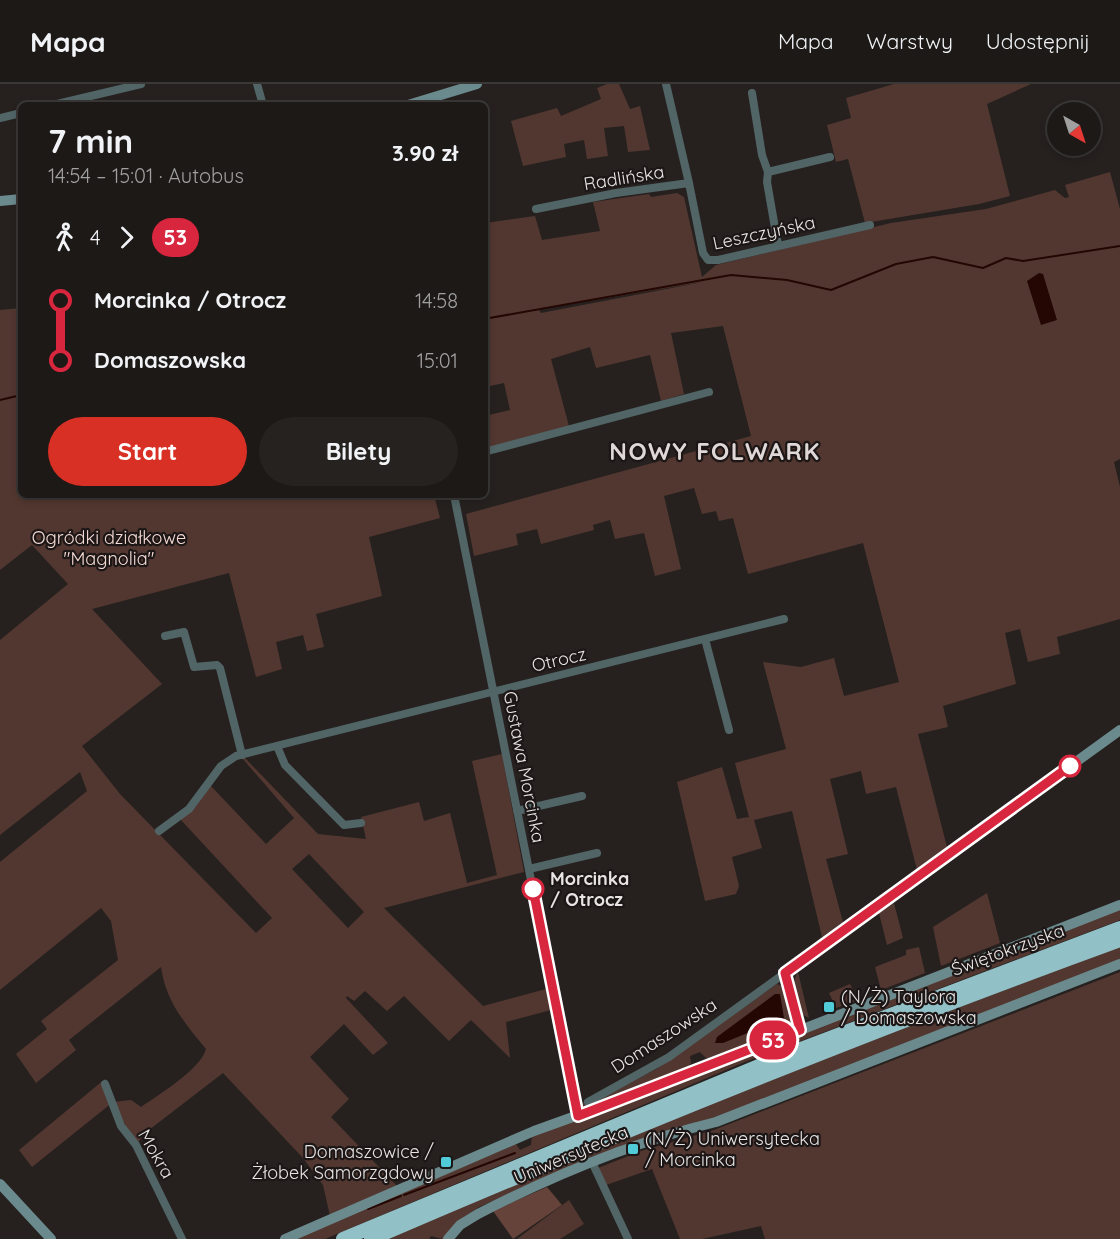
<!DOCTYPE html>
<html lang="pl">
<head>
<meta charset="utf-8">
<style>
	:root { --surface:#1c1917; --page:#252220; --text:#f1f3f6; --muted:#a0a0a1; --line:#3a3836; --accent:#d93025 }
	body { margin:0; font-family:Quicksand,sans-serif; background:var(--page); color:var(--text); height:100vh; display:flex; flex-direction:column; font-size:22px; white-space:nowrap }
	* { box-sizing:border-box; margin:0 }
	p { font-size:20px; color:var(--muted) }
	.icon { flex:none; width:33px; height:33px; fill:none; stroke:currentColor; stroke-width:2; stroke-linecap:round; stroke-linejoin:round }
	.map { position:relative; flex:1; overflow:hidden }
	.drawer { position:absolute; left:18px; top:18px; width:470px; height:396px; display:flex; flex-direction:column; background:var(--surface); border-radius:9px; box-shadow:0 3px 9px #0003,0 0 0 2px var(--line) }
	.drawer>* { flex:none }
	.badge { padding:0 12px; border-radius:20px; font-size:21px; line-height:39px }
	.needle { width:39px; rotate:141deg }
	.fabs { position:absolute; left:1047px; top:18px; display:grid; gap:12px }
	.fabs a { display:grid; place-items:center; width:54px; height:54px; border-radius:50%; background:var(--surface); box-shadow:0 3px 9px #0003,0 0 0 2px var(--line); font-size:30px }
	.map>.badge { position:absolute; translate:-50% -50%; box-shadow:0 0 0 3px #fff }
	.legs { display:flex; align-items:center; gap:9px; height:66px; padding:0 30px; font-size:20px }
	.legs p { margin-inline-start:auto }
	.headline { display:flex; align-items:center; justify-content:space-between; height:102px; padding:0 30px }
	h1 { font-size:33px; font-weight:800; line-height:45px }
	.button { display:flex; gap:12px; margin-top:auto; padding:12px 30px }
	.button a { flex:1; height:69px; border-radius:36px; background:var(--accent); color:#fff; font-size:24px; font-weight:800; line-height:69px; text-align:center }
	.button a+a { background:var(--page); color:var(--text) }
	ul { padding:0 30px; list-style:none }
	li { display:flex; align-items:center; gap:21px; height:60px; font-size:22px }
	li i { display:grid; place-items:center; width:9px; height:100%; margin:0 8px; background:currentColor }
	li i::after { content:''; width:15px; height:15px; margin:-8px; border:4px solid; border-radius:50%; background:var(--surface) }
	li p { margin-inline-start:auto }
	li:first-child i { background:linear-gradient(#0000 50%,currentColor 0) }
	li:last-child i { background:linear-gradient(currentColor 50%,#0000 0) }
	header { display:flex; align-items:center; gap:36px; box-sizing:border-box; height:84px; padding:0 30px; background:var(--surface); border-bottom:2px solid var(--line) }
	header strong { font-size:28px }
	nav { display:flex; gap:33px; margin-inline-start:auto; font-size:21px }
	.map>svg:first-child { display:block }
	.green { fill:#523730; fill-rule:evenodd }
	.forest { fill:#65423a }
	.water { fill:#240703 }
	.lines { fill:none; stroke-linecap:round; stroke-linejoin:round }
	.stream { stroke:#240703; stroke-width:2 }
	.street { stroke:#516466; stroke-width:8 }
	.secondary { stroke:#6b8a8d; stroke-width:10 }
	.highway { stroke:#91c1c7; stroke-width:14 }
	.line-1-casing { stroke:#fff; stroke-width:14 }
	.line-1 { stroke:#d7263d; stroke-width:9 }
	.stop-1-dot { fill:#fff; stroke:#d7263d; stroke-width:3 }
	.poi-dot { fill:#52cbd8; stroke:#1c1716; stroke-width:2 }
	.labels { text-anchor:middle; stroke-width:4.5; stroke-linejoin:round; paint-order:stroke }
	.street-label { font-size:18px; fill:#e8e4e3; stroke:#1c1716 }
	.park-label { font-size:18px; fill:#f6dad4; stroke:#1c1716 }
	.stop-label { font-size:18px; font-weight:bold; fill:#e8e4e3; stroke:#1c1716; text-anchor:start }
	.poi-label { font-size:18px; fill:#e8e4e3; stroke:#1c1716; text-anchor:start }
	.district-label { font-size:24px; font-weight:bold; letter-spacing:1.5px; fill:#dfd8d6; stroke:#1c1716 }
</style>
</head>
<body>
<header>
<strong>Mapa</strong>
<nav><a>Mapa</a><a>Warstwy</a><a>Udostępnij</a></nav>
</header>
<div class="map">
<svg width="1120" height="1155" viewBox="0 0 1120 1155">
	<rect width="100%" height="100%" fill="#26211f"/>
	<path class="green" d="M 607,0 L 619,0 L 630,25 L 640,22 L 650,66 L 628,68 L 624,42 L 604,44 L 608,72 L 587,75 L 584,56 L 564,60 L 566,73 L 523,82 L 511,37 L 557,24 L 561,32 L 601,15 L 597,4 Z
		M 894,0 L 1031,0 L 987,20 L 1010,112 L 979,120 L 865,139 L 848,75 L 836,78 L 827,41 L 851,34 L 846,14 Z
		M 1110,88 L 1120,125 L 1120,375 L 1114,378 L 1120,403 L 1120,535 L 1057,553 L 1060,570 L 1028,578 L 1020,545 L 1005,549 L 1016,600 L 943,622 L 948,643 L 918,650 L 947,763 L 917,786 L 896,703 L 866,710 L 861,687 L 830,695 L 848,770 L 826,775 L 843,838 L 822,853 L 792,727 L 754,736 L 762,764 L 732,773 L 739,802 L 736,810 L 705,817 L 677,698 L 722,683 L 737,735 L 749,733 L 735,679 L 786,665 L 763,578 L 801,583 L 834,574 L 844,612 L 899,598 L 863,459 L 748,490 L 733,434 L 719,437 L 716,427 L 702,430 L 694,404 L 664,412 L 681,485 L 655,492 L 644,449 L 615,455 L 610,436 L 593,441 L 594,446 L 541,460 L 537,445 L 516,450 L 518,461 L 474,472 L 466,430 L 751,352 L 723,242 L 671,249 L 684,310 L 661,317 L 650,271 L 596,284 L 590,263 L 551,275 L 569,342 L 485,366 L 485,332 L 510,326 L 504,299 L 485,303 L 485,139 L 535,132 L 542,156 L 600,147 L 593,118 L 649,110 L 651,113 L 677,109 L 684,113 L 702,193 L 716,181 L 891,139 L 986,125 L 1055,106 L 1065,114 L 1069,113 L 1065,101 ZM 703,198 L 541,229 L 539,226 L 540,225 Z
		M 21,224 L 21,411 L 434,411 L 440,434 L 369,453 L 382,512 L 316,530 L 324,563 L 307,567 L 303,551 L 276,558 L 282,585 L 256,593 L 229,489 L 92,525 L 162,600 L 82,662 L 120,710 L 256,849 L 272,834 L 180,735 C 195,727 201,716 210,701 L 266,760 L 294,734 L 242,674 L 245,674 L 318,750 L 366,755 L 361,733 L 419,718 L 424,737 L 450,729 L 467,799 L 497,791 L 472,677 L 502,670 L 524,788 L 384,824 L 483,922 L 546,905 L 551,926 L 506,938 L 510,974 L 471,936 L 449,957 L 404,912 L 387,927 L 365,907 L 354,917 L 347,912 L 346,914 L 388,959 L 373,971 L 344,940 L 310,973 L 349,1015 L 331,1033 L 397,1102 L 330,1132 L 323,1101 L 303,1074 L 223,989 L 145,1049 L 136,1061 L 113,1018 L 32,1083 L 19,1066 L 105,995 L 113,1018 L 131,1016 L 141,1023 C 158,1011 201,985 206,965 C 184,938 166,918 161,883 L 69,956 L 76,966 L 36,999 L 16,970 L 47,945 L 41,937 L 118,876 L 111,837 L 101,824 L 0,906 L 0,778 L 87,707 L 80,688 L 0,751 L 0,556 L 68,500 L 32,461 L 0,486 L 0,226 ZM 309,770 L 364,828 L 348,844 L 292,785 Z
		M 987,809 L 1000,859 L 941,882 L 933,843 Z
		M 894,819 L 903,854 L 887,861 L 879,829 Z
		M 1120,825 L 1120,836 L 745,978 L 325,1155 L 291,1155 L 516,1060 L 520,1066 L 531,1061 L 532,1052 Z
		M 1120,862 L 1120,878 L 715,1035 L 593,1072 L 479,1123 L 459,1137 L 443,1155 L 431,1152 L 429,1155 L 384,1155 L 696,1024 Z
		M 919,863 L 925,889 L 881,906 L 875,883 L 906,871 L 906,866 Z
		M 798,888 L 809,934 L 801,930 C 797,919 790,898 798,888 Z
		M 1120,888 L 1120,1155 L 765,1155 L 761,1142 L 702,1155 L 680,1155 L 652,1085 L 606,1101 L 598,1084 L 641,1067 L 714,1046 Z
		M 777,900 L 784,903 L 792,941 L 769,950 L 763,956 L 709,977 L 700,968 L 690,972 L 691,979 L 686,987 L 585,1024 L 577,1014 L 586,1021 L 591,1020 L 658,984 Z
		M 850,900 L 858,916 L 836,924 L 829,909 Z
		M 569,1116 L 584,1140 L 560,1155 L 517,1155 Z"/>
	<path class="forest" d="M 547,1103 L 562,1121 L 513,1155 L 493,1127 Z"/>
	<path class="water" d="M 1039,189 L 1043,190 L 1057,236 L 1041,241 L 1027,197 Z
		M 775,910 L 780,910 L 784,934 L 723,959 L 715,959 L 717,953 Z"/>
	<g class="lines">
		<path class="stream" d="M 484,235 L 731,191 L 787,196 L 831,206 L 896,180 L 933,173 L 983,184 L 1006,174 L 1023,177 L 1120,162
			M 0,316 L 21,311
			M 404,1111 L 515,1069
			M 368,1125 L 401,1112"/>
		<path class="street" d="M 257,0 L 263,21
			M 752,9 L 762,71 L 768,88
			M 53,21 L 141,0
			M 0,34 L 21,29
			M 689,99 L 703,169 L 708,176 L 718,176 L 870,141
			M 536,125 L 616,109 L 689,99 L 666,0
			M 778,161 L 767,98 L 768,88 L 830,73
			M 484,368 L 709,308
			M 454,411 L 578,1031
			M 165,552 L 184,548 L 194,583 L 217,581 L 220,584 L 242,671
			M 705,555 L 729,646
			M 277,662 L 285,681 L 344,741 L 361,739
			M 517,727 L 582,712
			M 159,747 L 189,725 L 221,682 L 236,672 L 784,535
			M 529,785 L 597,769
			M 105,1000 L 121,1042 L 136,1061 L 182,1155
			M 588,1018 L 669,973 L 785,889
			M 592,1078 L 628,1155"/>
		<path class="secondary" d="M 408,21 L 477,0
			M 0,117 L 21,115
			M 799,946 L 785,889 L 1120,646
			M 0,1100 L 51,1155
			M 285,1155 L 534,1047 L 645,1007 L 1120,821
			M 448,1155 L 460,1141 L 478,1130 C 554,1091 633,1058 716,1038 L 1120,880"/>
		<path class="highway" d="M 343,1155 L 785,971 L 1120,844
			M 371,1155 C 618,1049 867,948 1120,856"/>
	</g>
	<g class="lines">
		<g class="line-1-casing">
			<path id="line-1" d="M 533,805 L 578,1032 L 800,946 L 785,889 L 1070,682"/>
		</g>
		<use href="#line-1" class="line-1"/>
	</g>
	<g class="stop-1-dot">
		<circle cx="1070" cy="682" r="10"/>
		<circle cx="533" cy="805" r="10"/>
	</g>
	<g class="poi-dot">
		<rect x="823" y="917" width="12" height="12" rx="3"/>
		<rect x="627" y="1059" width="12" height="12" rx="3"/>
		<rect x="440" y="1072" width="12" height="12" rx="3"/>
	</g>
	<g class="labels">
		<g class="street-label">
			<text transform="translate(624 94) rotate(-9)" y="6">Radlińska</text>
			<text transform="translate(764 149) rotate(-12)" y="6">Leszczyńska</text>
			<text transform="translate(559 576) rotate(-13)" y="6">Otrocz</text>
			<text transform="translate(524 683) rotate(79)" y="6">Gustawa Morcinka</text>
			<text transform="translate(1008 866) rotate(-20)" y="6">Świętokrzyska</text>
			<text transform="translate(664 952) rotate(-33)" y="6">Domaszowska</text>
			<text transform="translate(156 1070) rotate(60)" y="6">Mokra</text>
			<text transform="translate(571 1071) rotate(-23)" y="6">Uniwersytecka</text>
		</g>
		<g class="park-label">
			<text x="109" y="460">Ogródki działkowe<tspan x="109" dy="21">"Magnolia"</tspan></text>
		</g>
		<g class="stop-label">
			<text x="550" y="801">Morcinka<tspan x="550" dy="21">/ Otrocz</tspan></text>
		</g>
		<g class="poi-label">
			<text x="841" y="919">(N/Ż) Taylora<tspan x="841" dy="21">/ Domaszowska</tspan></text>
			<text x="645" y="1061">(N/Ż) Uniwersytecka<tspan x="645" dy="21">/ Morcinka</tspan></text>
			<text x="434" y="1074" text-anchor="end">Domaszowice /<tspan x="434" dy="21">Żłobek Samorządowy</tspan></text>
		</g>
		<g class="district-label">
			<text x="715" y="376">NOWY FOLWARK</text>
		</g>
	</g>
</svg>
<div class="fabs">
<a><svg class="needle" viewBox="-14 -14 28 28"><path d="M0-13l5 13h-10z" fill="#e53935"/><path d="M0 13l5-13h-10z" fill="#a0a0a1"/></svg></a>
</div>
<b class="badge" style="left:773px;top:956px;background:#d7263d;color:#fff">53</b>
<section class="drawer">
<div class="headline"><div><h1>7 min</h1><p>14:54 – 15:01 · Autobus</p></div><b>3.90 zł</b></div>
<div class="legs"><svg class="icon" aria-label="walk" viewBox="0 0 24 24"><circle cx="13" cy="4" r="2"/><path d="M13 8l-2 6 4 7M11 14l-3 7M7 12l3-4h3l4 4"/></svg>4<svg class="icon" aria-label="forward" viewBox="0 0 24 24"><path d="M9 5l7 7-7 7"/></svg><b class="badge" style="background:#d7263d;color:#fff">53</b></div>
<ul>
<li><i style="color:#d7263d"></i><b>Morcinka / Otrocz</b><p>14:58</p></li>
<li><i style="color:#d7263d"></i><b>Domaszowska</b><p>15:01</p></li>
</ul>
<div class="button"><a>Start</a><a>Bilety</a></div>
</section>
</div>
</body>
</html>
